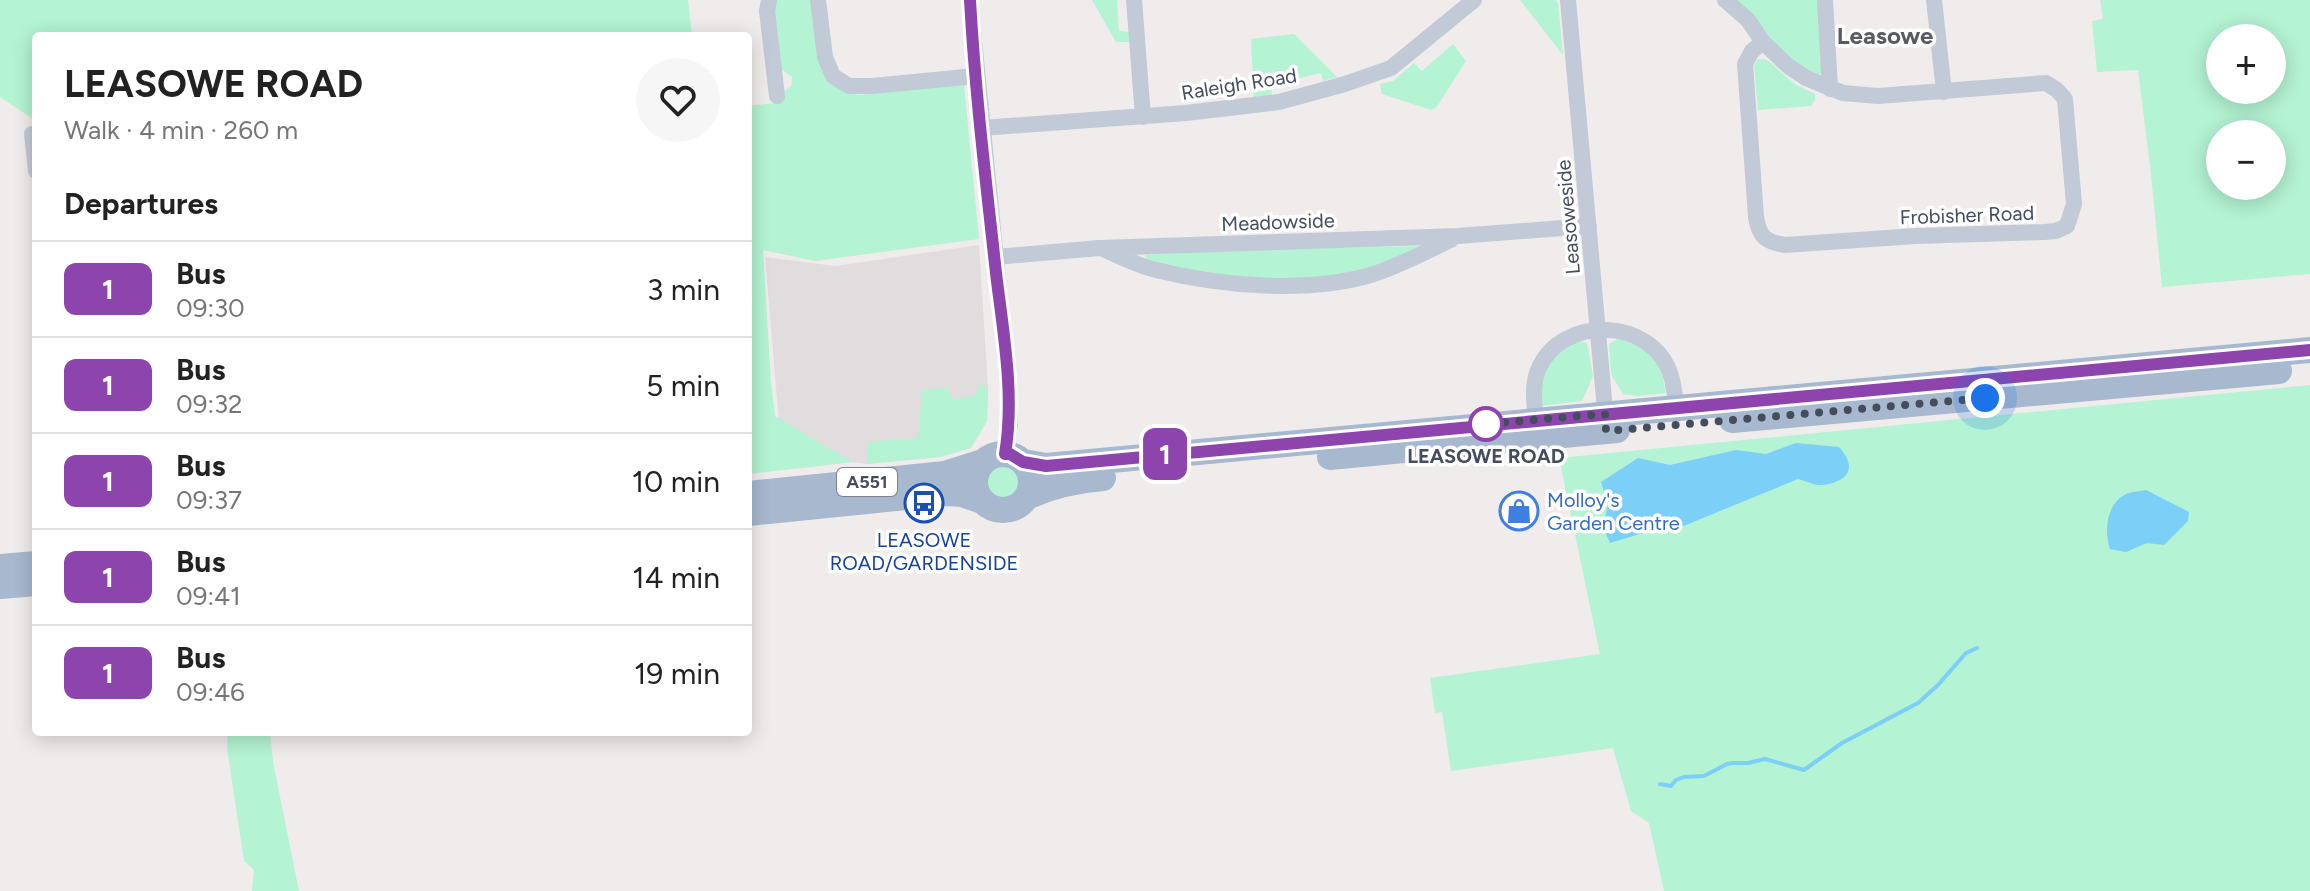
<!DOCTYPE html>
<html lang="en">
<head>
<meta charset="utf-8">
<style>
	:root { --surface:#fff; --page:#f6f6f6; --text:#222; --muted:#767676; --line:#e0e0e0 }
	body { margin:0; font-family:Figtree,sans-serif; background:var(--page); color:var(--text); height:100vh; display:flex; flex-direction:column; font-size:30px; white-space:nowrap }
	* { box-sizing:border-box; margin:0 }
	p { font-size:26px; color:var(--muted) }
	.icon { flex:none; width:44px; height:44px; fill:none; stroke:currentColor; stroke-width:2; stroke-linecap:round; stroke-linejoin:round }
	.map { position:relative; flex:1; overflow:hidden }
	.sheet { position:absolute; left:32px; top:32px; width:720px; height:704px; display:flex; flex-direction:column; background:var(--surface); border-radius:8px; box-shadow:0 4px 20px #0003 }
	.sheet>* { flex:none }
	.badge { padding:0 16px; border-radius:12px; font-size:28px; line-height:52px }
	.controls { position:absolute; left:2206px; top:24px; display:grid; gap:16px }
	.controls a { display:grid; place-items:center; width:80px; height:80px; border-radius:50%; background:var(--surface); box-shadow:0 4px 20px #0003; font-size:40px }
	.you { position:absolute; width:40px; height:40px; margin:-20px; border:6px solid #fff; border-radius:50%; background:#1a73e8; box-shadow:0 0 0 12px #1a73e833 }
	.map>.badge { position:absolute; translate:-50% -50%; box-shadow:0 0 0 4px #fff }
	h2 { padding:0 32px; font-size:30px; line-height:72px }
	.round { display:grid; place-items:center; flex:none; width:84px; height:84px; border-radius:42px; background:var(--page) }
	.overview { display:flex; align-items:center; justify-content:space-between; height:136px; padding:0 32px }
	h1 { font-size:38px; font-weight:700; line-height:60px }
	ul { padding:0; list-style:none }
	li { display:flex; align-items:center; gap:24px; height:96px; padding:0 32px; border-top:2px solid var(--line) }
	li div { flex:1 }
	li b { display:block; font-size:30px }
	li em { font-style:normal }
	li .badge { min-width:88px; font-weight:700; text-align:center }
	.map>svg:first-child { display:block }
	.education { fill:#e1ddde }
	.green { fill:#b4f3d3; fill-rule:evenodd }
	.water { fill:#7ccff6 }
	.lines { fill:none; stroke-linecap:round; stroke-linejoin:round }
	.stream { stroke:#7ccff6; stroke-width:4 }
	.minor { stroke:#c1cad6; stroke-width:16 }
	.primary { stroke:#a8b8cf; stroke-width:26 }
	.line-casing { stroke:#fff; stroke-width:18 }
	.line { stroke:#8e44ad; stroke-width:12 }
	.walk { stroke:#434d5c; stroke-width:8; stroke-dasharray:0 14.4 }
	.stop-dot { fill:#fff; stroke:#8e44ad; stroke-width:4 }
	.labels { text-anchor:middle; stroke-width:7; stroke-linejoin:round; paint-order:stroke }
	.shield { fill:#fff; stroke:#7b828d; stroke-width:2 }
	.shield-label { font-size:18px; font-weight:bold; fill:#434d5c }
	.street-label { font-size:20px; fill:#434d5c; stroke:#fff }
	.stop-label { font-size:20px; font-weight:bold; fill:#434d5c; stroke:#fff }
	.shop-label { font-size:20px; fill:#366cbe; stroke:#fff; text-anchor:start }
	.transit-label { font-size:20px; fill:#164399; stroke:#fff }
	.quarter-label { font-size:24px; font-weight:bold; fill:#585c62; stroke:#fff }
</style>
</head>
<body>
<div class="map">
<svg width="2310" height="891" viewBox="0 0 2310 891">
	<rect width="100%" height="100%" fill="#f0ecec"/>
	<path class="education" d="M 979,245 L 988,388 L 987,421 L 971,448 L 940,457 L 867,464 L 852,462 L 783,470 L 765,257 L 835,266 Z"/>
	<path class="green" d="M 0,0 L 688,0 L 692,36 L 36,36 L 36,121 L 0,97 Z
		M 777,0 L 812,0 L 835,86 L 858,95 L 964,84 L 979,239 L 815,261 L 763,250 L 771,383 L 775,416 L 852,462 L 748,474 L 748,106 L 783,102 L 784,92 L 791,86 L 792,77 L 778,67 L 773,3 Z
		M 1092,0 L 1117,0 L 1119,31 L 1129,32 L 1129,42 L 1116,42 Z
		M 1520,0 L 1556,0 L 1558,3 L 1563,55 Z
		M 1733,0 L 1819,0 L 1823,71 L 1818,77 L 1792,61 Z
		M 2100,0 L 2310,0 L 2310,274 L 2162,287 L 2151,174 L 2138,70 L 2097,72 L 2092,21 L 2103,19 ZM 2220,38 L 2272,38 L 2272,90 L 2220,90 ZM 2220,134 L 2272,134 L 2272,186 L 2220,186 Z
		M 1294,34 L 1337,77 L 1323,81 L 1321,73 L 1271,85 L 1272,96 L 1254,100 L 1251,39 Z
		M 1453,44 L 1466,61 L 1436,108 L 1431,110 L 1382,94 L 1380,84 L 1393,81 L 1414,63 L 1422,71 Z
		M 1758,59 C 1771,58 1775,68 1785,76 C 1794,84 1804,89 1815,94 L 1815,100 L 1811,106 L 1758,110 L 1754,66 Z
		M 1421,246 L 1419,252 L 1349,274 L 1282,281 L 1215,278 L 1148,263 L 1145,255 L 1237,250 Z
		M 1619,338 C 1654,354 1659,353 1666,393 L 1638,396 L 1623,394 L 1611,374 L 1609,344 Z
		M 1578,341 L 1587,343 L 1593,376 L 1582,401 L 1541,406 L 1540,383 L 1548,360 Z
		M 981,384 L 988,388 L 987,421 L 971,448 L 940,457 L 867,464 L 868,442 L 918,438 L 922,390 L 948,388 L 952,399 L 974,396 Z
		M 2310,385 L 2310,891 L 1664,891 L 1649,823 L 1631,811 L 1613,748 L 1451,771 L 1442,712 L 1435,713 L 1430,678 L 1600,654 L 1559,458 Z
		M987 482a17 17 0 1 1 34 0a17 17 0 1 1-34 0Z
		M 228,732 L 270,732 L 273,762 L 299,891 L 252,891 L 254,870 L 244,861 L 227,748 Z"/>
	<path class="water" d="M 1796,443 L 1839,447 C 1857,467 1850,481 1823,485 C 1815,486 1806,481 1798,479 L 1669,532 L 1650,531 L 1610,543 L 1603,527 L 1608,505 L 1601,482 L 1638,458 L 1670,465 L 1736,450 L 1766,454 Z
		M 2146,490 L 2189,512 L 2188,521 L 2164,545 L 2147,543 L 2126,552 L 2110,549 C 2104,531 2106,504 2126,494 C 2131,492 2140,491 2146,490 Z"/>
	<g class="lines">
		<path class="stream" d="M 1660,784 L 1671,786 L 1676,780 L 1684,777 L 1704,776 L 1727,764 L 1733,763 L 1748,763 L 1765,759 L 1804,770 L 1842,743 L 1918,703 L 1938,685 L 1966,653 L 1977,648"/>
		<path class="minor" d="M 769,0 L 767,11 L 777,96
			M 818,0 L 825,57 L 833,76 L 849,86 L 872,86 L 976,76
			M 970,0 L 1005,349 L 1010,425 L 1005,454
			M 1134,0 L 1143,117
			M 1568,0 L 1606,421
			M 1725,0 L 1748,20 L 1763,42 L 1788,66 L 1806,78 L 1843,93 L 1878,96 L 2046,83 L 2057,90 L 2065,99 L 2074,204 L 2067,226 L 2056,231 L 2044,232 L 1916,236 L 1785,245 C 1766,242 1759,237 1756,217 L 1745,64 L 1752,51 L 1763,42
			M 1825,0 L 1830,89
			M 1934,0 L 1944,92
			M 982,128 L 1186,113 L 1279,102 L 1345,84 L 1391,68 L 1474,0
			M 32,134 L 36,171
			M 1105,250 C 1121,257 1138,266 1156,270 C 1220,286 1309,294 1374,274 C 1401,265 1426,252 1452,239
			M 995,257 L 1099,248 L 1458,236 L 1589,226
			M 1536,419 C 1534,403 1532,385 1538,370 C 1561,314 1654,317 1671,376 C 1674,385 1675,397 1676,407"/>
		<path class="primary" d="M 1732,420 L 2279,371
			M975 482a28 28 0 1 1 56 0a28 28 0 1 1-56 0Z
			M 1330,457 L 1617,430
			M 1023,462 L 1046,466 L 2310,350
			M 748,494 L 945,474 L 983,462
			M 1029,496 C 1054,485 1076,480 1103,478
			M 748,513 L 946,493 L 962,494 L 982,501
			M 0,567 L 36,564
			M 0,586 L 36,583"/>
	</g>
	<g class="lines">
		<g class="line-casing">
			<path id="line" d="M 970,0 C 975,91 986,182 996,273 C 1003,332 1015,395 1005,454 L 1010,454 L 1023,462 L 1046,466 L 2310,350"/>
		</g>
		<use href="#line" class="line"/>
		<path class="walk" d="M 1486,424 L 1474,425 L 1605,414 L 1606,431 L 1985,398"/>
	</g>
	<defs>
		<g id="bus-ring" transform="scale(2)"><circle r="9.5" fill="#fff" stroke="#1a4fb4" stroke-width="1.5"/><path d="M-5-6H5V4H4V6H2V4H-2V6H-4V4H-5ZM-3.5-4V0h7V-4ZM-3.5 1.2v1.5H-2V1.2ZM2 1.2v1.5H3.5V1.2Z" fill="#1a4fb4"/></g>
		<g id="shop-ring" transform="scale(2)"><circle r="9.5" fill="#fff" stroke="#3f7fe0" stroke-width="1.5"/><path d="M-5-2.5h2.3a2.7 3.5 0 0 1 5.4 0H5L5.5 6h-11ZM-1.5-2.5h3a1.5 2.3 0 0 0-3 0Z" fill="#3f7fe0"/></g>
	</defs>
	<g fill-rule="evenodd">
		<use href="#bus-ring" x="924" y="503"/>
		<use href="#shop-ring" x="1519" y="511"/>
	</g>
	<circle class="stop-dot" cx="1486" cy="424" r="16"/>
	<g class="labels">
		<rect class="shield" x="837" y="468" width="60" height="28" rx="6"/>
		<g class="shield-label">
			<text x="867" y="488">A551</text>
		</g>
		<g class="street-label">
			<text transform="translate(1239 84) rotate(-9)" y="7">Raleigh Road</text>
			<text transform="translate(1967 215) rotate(-2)" y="7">Frobisher Road</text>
			<text transform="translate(1568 217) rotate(-95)" y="7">Leasoweside</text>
			<text transform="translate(1278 222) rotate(-2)" y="7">Meadowside</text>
		</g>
		<g class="stop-label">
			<text x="1486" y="463">LEASOWE ROAD</text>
		</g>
		<g class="shop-label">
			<text x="1547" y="507">Molloy's<tspan x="1547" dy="23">Garden Centre</tspan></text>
		</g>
		<g class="transit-label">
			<text x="924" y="547">LEASOWE<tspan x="924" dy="23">ROAD/GARDENSIDE</tspan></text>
		</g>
		<g class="quarter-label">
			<text x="1885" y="44">Leasowe</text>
		</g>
	</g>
</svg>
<div class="controls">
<a>+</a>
<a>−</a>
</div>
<div class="you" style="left:1985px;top:398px"></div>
<b class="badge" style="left:1165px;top:454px;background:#8e44ad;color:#fff">1</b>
<section class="sheet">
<div class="overview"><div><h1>LEASOWE ROAD</h1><p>Walk · 4 min · 260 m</p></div><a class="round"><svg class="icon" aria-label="heart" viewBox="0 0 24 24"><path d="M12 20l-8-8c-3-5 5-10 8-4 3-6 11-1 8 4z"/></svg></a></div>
<h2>Departures</h2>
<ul>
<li><span class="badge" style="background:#8e44ad;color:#fff">1</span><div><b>Bus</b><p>09:30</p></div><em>3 min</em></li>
<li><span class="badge" style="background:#8e44ad;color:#fff">1</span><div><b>Bus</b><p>09:32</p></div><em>5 min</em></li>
<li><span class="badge" style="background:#8e44ad;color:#fff">1</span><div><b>Bus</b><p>09:37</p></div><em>10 min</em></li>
<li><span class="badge" style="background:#8e44ad;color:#fff">1</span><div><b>Bus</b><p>09:41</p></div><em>14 min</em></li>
<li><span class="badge" style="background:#8e44ad;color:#fff">1</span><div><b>Bus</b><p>09:46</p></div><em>19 min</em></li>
</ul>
</section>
</div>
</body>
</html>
